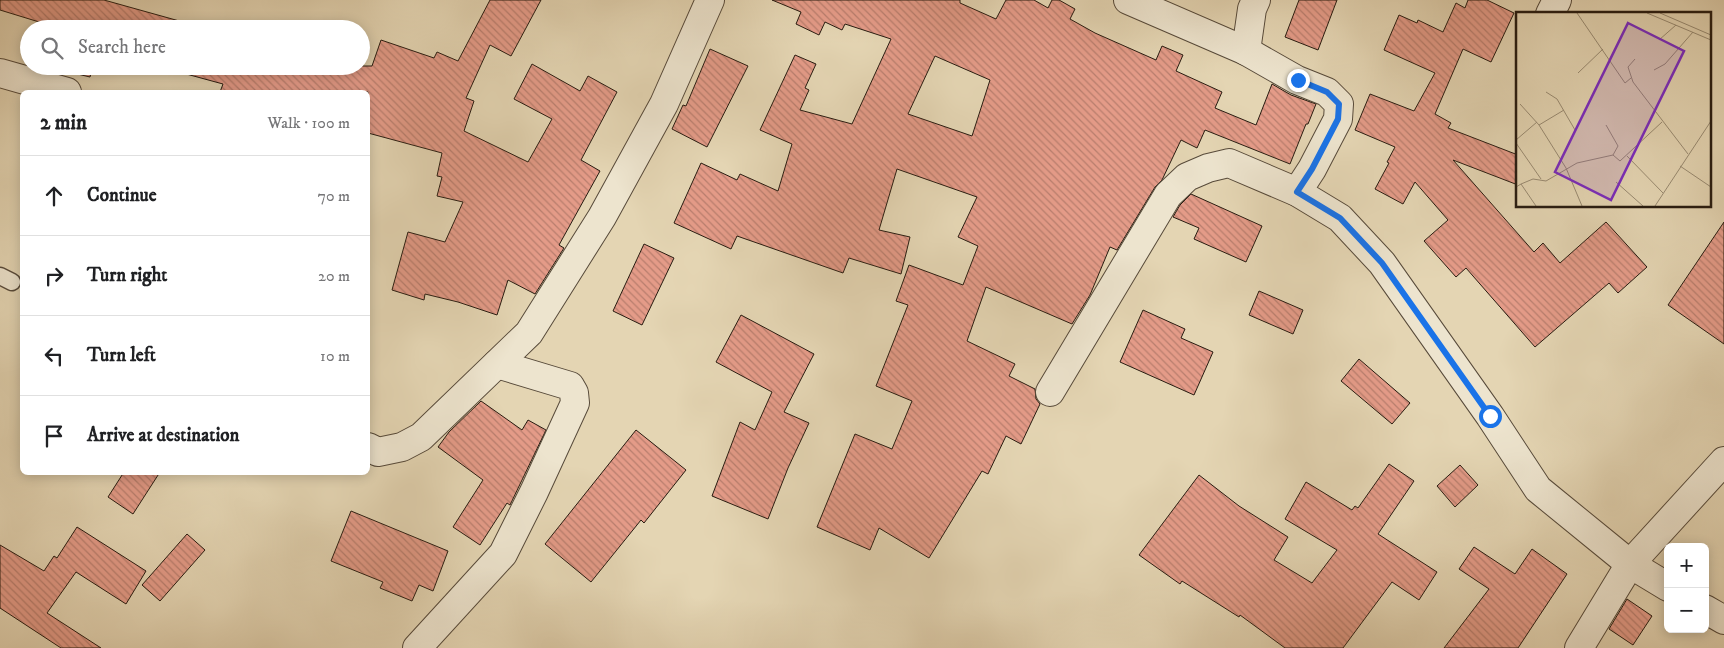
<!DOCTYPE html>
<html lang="en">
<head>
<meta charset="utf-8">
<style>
	body { margin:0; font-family:"IM FELL DW Pica",serif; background:#f6f6f6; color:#202124 }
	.controls { position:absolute; right:15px; bottom:15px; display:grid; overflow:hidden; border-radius:8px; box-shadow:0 2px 12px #0003 }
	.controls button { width:45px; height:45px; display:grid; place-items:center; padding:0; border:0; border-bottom:1px solid #e0e0e0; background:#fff; color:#202124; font:25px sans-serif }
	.stop { position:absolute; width:15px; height:15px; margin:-11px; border:4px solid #1a73e8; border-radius:50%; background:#fff }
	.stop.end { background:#1a73e8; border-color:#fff; box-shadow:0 1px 5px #0008 }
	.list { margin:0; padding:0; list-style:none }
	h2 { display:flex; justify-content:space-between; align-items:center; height:65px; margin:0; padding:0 20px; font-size:21px }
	h2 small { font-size:16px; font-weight:400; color:#757577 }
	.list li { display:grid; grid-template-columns:32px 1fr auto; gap:15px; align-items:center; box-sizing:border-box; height:80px; padding:0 20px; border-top:1px solid #e0e0e0 }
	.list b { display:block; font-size:19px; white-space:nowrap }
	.list em { font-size:16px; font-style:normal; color:#757577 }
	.icon { flex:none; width:28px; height:28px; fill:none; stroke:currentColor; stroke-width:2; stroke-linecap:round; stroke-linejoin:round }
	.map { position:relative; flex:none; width:1724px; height:648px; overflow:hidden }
	.search { position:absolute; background:#fff; box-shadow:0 2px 12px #0003; left:20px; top:20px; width:350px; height:55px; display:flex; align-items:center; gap:12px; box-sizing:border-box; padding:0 18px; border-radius:28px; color:#757577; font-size:19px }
	.panel { position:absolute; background:#fff; box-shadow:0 2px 12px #0003; left:20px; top:90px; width:350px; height:385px; border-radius:8px }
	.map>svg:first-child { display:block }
</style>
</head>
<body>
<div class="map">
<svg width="1724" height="648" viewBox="0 0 1724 648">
	<defs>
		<pattern id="building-back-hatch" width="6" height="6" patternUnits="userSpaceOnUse" patternTransform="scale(1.25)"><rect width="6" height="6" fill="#e49b88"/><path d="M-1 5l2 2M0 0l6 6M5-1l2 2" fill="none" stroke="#b97e6e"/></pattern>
	</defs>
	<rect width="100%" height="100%" fill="#e4d5b3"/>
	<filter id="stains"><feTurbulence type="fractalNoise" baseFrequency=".004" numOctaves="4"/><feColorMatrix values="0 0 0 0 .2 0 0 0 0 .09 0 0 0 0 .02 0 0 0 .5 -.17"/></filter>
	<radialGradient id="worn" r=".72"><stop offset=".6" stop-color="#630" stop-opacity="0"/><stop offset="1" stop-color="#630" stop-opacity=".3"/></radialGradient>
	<g fill="url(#building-back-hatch)" stroke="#281c11" fill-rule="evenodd">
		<polygon points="0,0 104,0 208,29 62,29 0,10"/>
		<polygon points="490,0 541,0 511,56 490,45 466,98 474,101 464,131 528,162 552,119 514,99 532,64 580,91 588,76 617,92 581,160 600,171 559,245 564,248 535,294 508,280 497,315 458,302 425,294 424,300 392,290 408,232 445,242 463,202 437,196 442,177 437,176 442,153 368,133 368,92 220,92 223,84 168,69 167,73 141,66 372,66 381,40 434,58 437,52 458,61"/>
		<path d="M 772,0 L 960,0 L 960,3 L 996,19 L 1006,0 L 1034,0 L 1048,8 L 1052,0 L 1059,0 L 1075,9 L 1070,19 L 1095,33 L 1156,60 L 1162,46 L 1183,55 L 1176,71 L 1222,92 L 1215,108 L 1256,125 L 1272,84 L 1291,95 L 1316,104 L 1308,124 L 1306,124 L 1290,164 L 1205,130 L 1197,148 L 1181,140 L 1162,180 L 1155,187 L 1117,250 L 1110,247 L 1090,295 L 1072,324 L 986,287 L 967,341 L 1015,364 L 1009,376 L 1035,389 L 1036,399 L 1040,404 L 1021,444 L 1006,436 L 988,474 L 982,471 L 929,558 L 879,528 L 870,550 L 817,527 L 855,434 L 892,449 L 912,401 L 876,386 L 908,305 L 896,301 L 909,265 L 963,285 L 978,246 L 958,237 L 977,197 L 897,169 L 879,230 L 910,237 L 901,274 L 849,258 L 843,273 L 737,236 L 731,249 L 674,223 L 701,163 L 737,180 L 740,174 L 778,191 L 792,144 L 760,130 L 795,55 L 816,64 L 805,88 L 809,90 L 800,110 L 852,124 L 891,39 L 845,24 L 842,30 L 825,22 L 819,35 L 796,24 L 801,12 ZM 935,56 L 990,80 L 972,136 L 908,114 Z"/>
		<polygon points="1299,0 1337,0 1318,50 1285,37"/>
		<polygon points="1468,0 1487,0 1514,13 1491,62 1463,49 1435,114 1451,123 1448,128 1518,155 1518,185 1453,160 1534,252 1543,243 1560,263 1606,222 1647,267 1618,293 1609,283 1535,347 1466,268 1456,277 1424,241 1448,220 1415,182 1403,204 1375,189 1389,163 1387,162 1395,147 1355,130 1370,94 1414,111 1435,73 1384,50 1399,15 1417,23 1418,20 1443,32 1456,3 1465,8"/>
		<polygon points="710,49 748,66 707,147 672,129 683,105 686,106"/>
		<polygon points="66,66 93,66 90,77 65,71"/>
		<polygon points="1191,194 1262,226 1246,262 1194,239 1199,228 1173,217 1180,205"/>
		<polygon points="1724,222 1724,344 1668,305"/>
		<polygon points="644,244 674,258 642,325 613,311"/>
		<polygon points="1259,291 1303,310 1293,334 1249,315"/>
		<polygon points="1143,310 1185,329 1181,338 1213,352 1194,395 1120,362"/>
		<polygon points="741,315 814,354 784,412 809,423 788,468 768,519 712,496 740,422 755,430 772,392 716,362"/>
		<polygon points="1359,359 1410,403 1392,424 1341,381"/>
		<polygon points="481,401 522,430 528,420 546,430 510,505 507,503 480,545 453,527 483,480 438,447 449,432"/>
		<polygon points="636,430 686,470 644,523 641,520 591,582 545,544"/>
		<polygon points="1389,464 1414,481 1378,534 1437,572 1419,600 1392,582 1343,648 1285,648 1240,615 1239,617 1182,581 1180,584 1139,555 1199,475 1239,506 1288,537 1274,560 1312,583 1337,550 1285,519 1306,482 1352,510 1355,506 1358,508"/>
		<polygon points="1460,465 1478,485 1455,507 1437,486"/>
		<polygon points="124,472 160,472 133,514 108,497"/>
		<polygon points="351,511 448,551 433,591 419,585 412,601 380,588 383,582 331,561"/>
		<polygon points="77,527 146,571 126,604 76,572 47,613 101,648 61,648 0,608 0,545 44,571 54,556 57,558"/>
		<polygon points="187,534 205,550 160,601 142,585"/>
		<polygon points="1474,547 1515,574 1532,549 1567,574 1518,648 1444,648 1489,589 1459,569"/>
		<polygon points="1627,599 1652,616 1633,645 1609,629"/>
	</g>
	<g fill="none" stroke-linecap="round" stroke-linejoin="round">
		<g stroke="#574a3a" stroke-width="19">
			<polyline id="service" points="0,276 12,282"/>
		</g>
		<g stroke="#574a3a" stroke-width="30">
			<g id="minor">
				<polyline points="1128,0 1246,51 1297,80 1327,92 1339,104 1338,119 1312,169 1297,192"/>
				<polyline points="1550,14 1557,0"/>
				<polyline points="1246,51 1252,9 1256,0"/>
				<polyline points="0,73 67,92"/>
				<polyline points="1050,392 1168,195 1187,177 1208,168 1229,163 1297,192 1340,218 1382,263 1490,416 1538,489 1630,564 1668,587"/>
				<polyline points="368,447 378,452 402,447 421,437 529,333 602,217 664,104 710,0"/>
				<polyline points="1705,609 1724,620"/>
				<polyline points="417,648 503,554 534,492 575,403 574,393 570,386 497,364"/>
				<polyline points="1579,648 1630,564 1724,461"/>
			</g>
		</g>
		<use href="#service" stroke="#ede4ce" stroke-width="16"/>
		<use href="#minor" stroke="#ede4ce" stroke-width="28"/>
	</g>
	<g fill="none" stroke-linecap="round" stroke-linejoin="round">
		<polyline stroke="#1a73e8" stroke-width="6" points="1298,80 1327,92 1339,104 1338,119 1312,169 1297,192 1340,218 1382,263 1490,416"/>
	</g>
	<g transform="translate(1516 12)">
		<rect width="195" height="195" fill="#e4d5b3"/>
		<path fill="none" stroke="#998b72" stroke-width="1" d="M 61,1 L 109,71 L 115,66M 131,1 L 195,28M 144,1 L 195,23M 143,28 L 160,13M 119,47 L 112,55 L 117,70 L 172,142M 138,58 L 149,52 L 177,20M 62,61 L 87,37M 30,80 L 41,87 L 59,118M 4,92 L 23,113 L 50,156 L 66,194M 23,113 L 48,98M 0,128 L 21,110M 0,131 L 25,167M 97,143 L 104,149 L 146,110M 111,144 L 147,181M 164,154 L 195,175M 100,170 L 127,194M 5,172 L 17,167 L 30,169 L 61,151 L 97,143 L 102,134 L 90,113M 0,175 L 5,172 L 20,194M 139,194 L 195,109"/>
		<path fill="#7b2cbf" fill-opacity="0.15" stroke="#7b2cbf" stroke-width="2.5" d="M 112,11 L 168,39 L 95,188 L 39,160 Z"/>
		<rect width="195" height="195" fill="none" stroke="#281c11" stroke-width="2.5"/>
	</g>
	<rect width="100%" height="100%" filter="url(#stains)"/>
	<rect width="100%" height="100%" fill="url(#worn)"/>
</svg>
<div class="controls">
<button>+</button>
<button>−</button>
</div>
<div class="stop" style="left:1490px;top:416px"></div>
<div class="stop end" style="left:1298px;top:80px"></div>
<div class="search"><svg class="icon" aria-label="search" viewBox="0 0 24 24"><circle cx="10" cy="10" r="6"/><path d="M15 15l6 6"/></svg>Search here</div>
<section class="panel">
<h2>2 min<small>Walk · 100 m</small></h2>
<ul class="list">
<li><svg class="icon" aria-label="ahead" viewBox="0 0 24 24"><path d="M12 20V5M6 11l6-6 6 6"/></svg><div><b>Continue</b></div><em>70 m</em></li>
<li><svg class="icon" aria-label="right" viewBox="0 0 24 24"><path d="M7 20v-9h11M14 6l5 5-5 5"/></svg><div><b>Turn right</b></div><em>20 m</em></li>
<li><svg class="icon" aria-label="left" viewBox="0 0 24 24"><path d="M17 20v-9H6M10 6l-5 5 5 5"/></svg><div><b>Turn left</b></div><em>10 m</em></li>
<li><svg class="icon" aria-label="arrive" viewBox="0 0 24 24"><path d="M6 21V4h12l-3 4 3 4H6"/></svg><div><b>Arrive at destination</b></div></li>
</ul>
</section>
</div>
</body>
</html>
